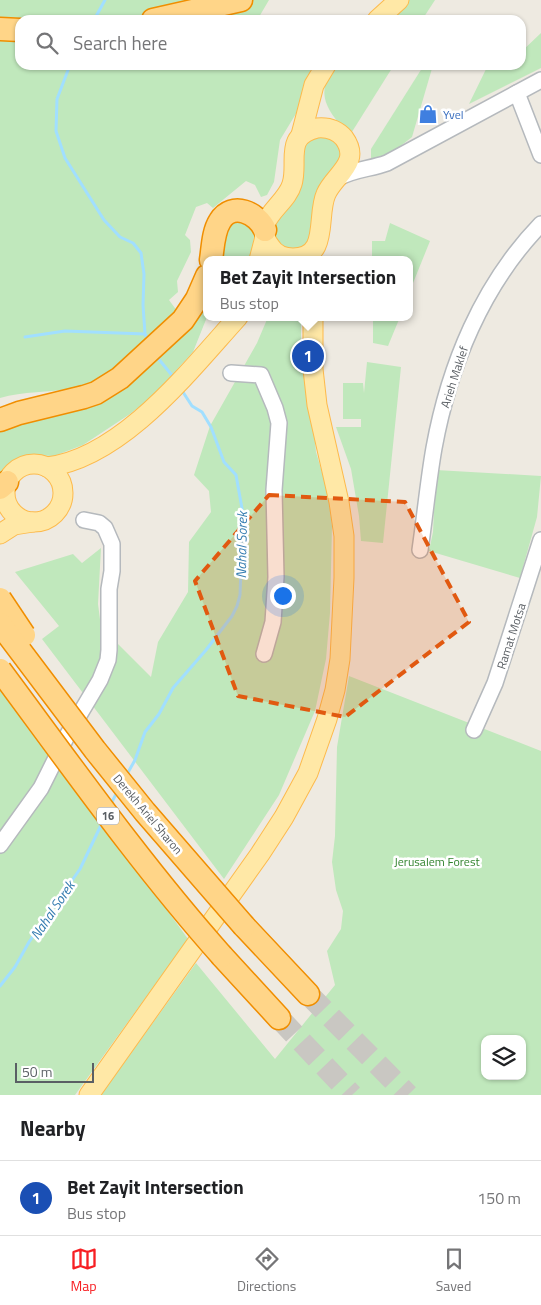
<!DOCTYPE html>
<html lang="en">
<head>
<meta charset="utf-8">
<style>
	body { margin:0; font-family:"Titillium Web",sans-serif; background:#f2f2f2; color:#202124 }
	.controls { position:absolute; right:15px; bottom:15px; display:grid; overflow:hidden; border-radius:10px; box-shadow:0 1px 4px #0004 }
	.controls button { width:45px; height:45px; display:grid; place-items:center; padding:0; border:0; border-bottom:1px solid #e0e0e0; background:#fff; color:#202124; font:25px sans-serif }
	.scale { position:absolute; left:15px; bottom:12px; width:79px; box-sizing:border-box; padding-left:5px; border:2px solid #5a5f64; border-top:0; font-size:14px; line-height:18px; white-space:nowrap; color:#5a5f64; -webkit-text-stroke:4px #fff; paint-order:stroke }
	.you { position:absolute; left:282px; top:595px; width:18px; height:18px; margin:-12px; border:4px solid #fff; border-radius:50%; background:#1a73e8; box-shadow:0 0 0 8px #1a73e833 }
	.badge { display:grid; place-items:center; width:32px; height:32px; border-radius:50%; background:#f71f23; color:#fff; font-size:16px; font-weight:700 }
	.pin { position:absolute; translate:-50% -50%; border:2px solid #fff; box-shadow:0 1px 5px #0006 }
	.popup { position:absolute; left:203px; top:256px; width:210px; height:65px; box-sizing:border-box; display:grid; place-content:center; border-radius:10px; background:#fff; filter:drop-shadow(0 1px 4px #0005); font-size:16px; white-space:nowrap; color:#757577 }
	.popup b { font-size:19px; color:#202124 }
	.popup::after { content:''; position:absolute; left:50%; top:100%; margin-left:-10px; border:10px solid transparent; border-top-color:#fff }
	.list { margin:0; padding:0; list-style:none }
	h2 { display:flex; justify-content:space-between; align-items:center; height:65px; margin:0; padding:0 20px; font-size:21px }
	h2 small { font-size:16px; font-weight:400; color:#757577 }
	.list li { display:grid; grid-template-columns:32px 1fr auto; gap:15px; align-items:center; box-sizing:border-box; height:75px; padding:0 20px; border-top:1px solid #e0e0e0 }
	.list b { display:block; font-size:19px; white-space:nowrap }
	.list p { margin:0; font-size:16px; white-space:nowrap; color:#757577 }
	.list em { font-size:16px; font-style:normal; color:#757577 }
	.icon { flex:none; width:28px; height:28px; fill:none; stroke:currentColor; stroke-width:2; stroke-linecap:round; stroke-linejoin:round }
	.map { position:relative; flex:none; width:541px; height:1095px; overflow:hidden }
	.search { position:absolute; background:#fff; box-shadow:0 1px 4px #0004; left:15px; right:15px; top:15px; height:55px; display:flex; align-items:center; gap:12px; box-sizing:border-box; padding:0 18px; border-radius:15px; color:#757577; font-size:19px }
	.sheet { height:140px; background:#fff }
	nav { display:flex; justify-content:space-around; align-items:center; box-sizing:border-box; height:70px; border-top:1px solid #e0e0e0; background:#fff; font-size:14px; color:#757577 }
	nav a { display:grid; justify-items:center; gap:2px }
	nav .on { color:#f71f23 }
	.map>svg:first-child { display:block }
</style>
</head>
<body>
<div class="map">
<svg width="541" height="1095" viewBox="0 0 541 1095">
	<rect width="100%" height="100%" fill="#eeeae1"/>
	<g fill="#c0e8bc" fill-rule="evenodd">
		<path d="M 0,0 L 269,0 L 259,17 L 263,20 L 20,20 L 20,65 L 312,65 L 300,107 L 280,140 L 274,182 L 267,195 L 261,197 L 255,185 L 246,181 L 213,208 L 207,203 L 196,207 L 185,235 L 190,240 L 191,252 L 177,281 L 178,292 L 169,300 L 180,315 C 151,344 115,381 73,388 C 49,393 23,391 0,398 Z"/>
		<polygon points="409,0 435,0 422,20 389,20"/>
		<polygon points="541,33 541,68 469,104 488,65 521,65 521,52"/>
		<path d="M 337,65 L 394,65 L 350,135 C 328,113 312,92 337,65 Z"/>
		<polygon points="424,65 433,65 412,137 398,148 380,159 371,159 371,149"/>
		<polygon points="333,135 343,155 306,249 288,252 276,243 273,227 300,154 310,136"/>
		<path d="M 240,220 L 254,230 C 254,240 254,251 247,260 L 218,260 L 228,224 Z"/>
		<polygon points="390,223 430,241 409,293 409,260 372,260 372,241 385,241"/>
		<polygon points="207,300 207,317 193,352 152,397 130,414 83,445 54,456 25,455 8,465 0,476 0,430 49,417"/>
		<polygon points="268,317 301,317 301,349 309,380 316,452 328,493 332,526 330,613 326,659 315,711 279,795 224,879 42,639 59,626 15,572 73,554 82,563 101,548 98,604 101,627 151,677 158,642 188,592 189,542 211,512 209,491 194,475 210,426 257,343"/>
		<polygon points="373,317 400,317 388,346 373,343"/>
		<polygon points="367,362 401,367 383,543 361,541 359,516 351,469 336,427 361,427 361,419 343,419 343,383 363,383 364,393"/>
		<polygon points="436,470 541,476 537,517 520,578 429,551 433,532"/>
		<path d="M 349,676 L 541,751 L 541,1095 L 101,1095 L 196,963 L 275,1059 L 335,985 L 327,951 L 341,929 L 343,911 L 336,890 L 332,862 L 335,836 L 337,747 ZM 485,1039 L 522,1039 L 522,1076 L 485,1076 Z"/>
		<polygon points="0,679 188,939 75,1095 0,1095"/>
	</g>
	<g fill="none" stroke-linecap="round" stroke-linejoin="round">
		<g stroke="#a1dfff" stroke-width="3">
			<polyline points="94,20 105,0"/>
			<polyline points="70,65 57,99 56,131 65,158 104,220 120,237 133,243 141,253 144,274 143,305 145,334 148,340"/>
			<polyline points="25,337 65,331 145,334"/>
			<polyline points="157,357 175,379"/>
			<polyline points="126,776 135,760 145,732 159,714 173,688 206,650 232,616 237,606 240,595 243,514 236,475 224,462 211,427 202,412 192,406 181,389"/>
			<polyline points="111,804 117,792"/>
			<polyline points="0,986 15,967 29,942 80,869 103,821"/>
		</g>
		<g stroke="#c9c7c2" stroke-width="22" stroke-dasharray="22 11" stroke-linecap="butt">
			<polyline points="308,994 408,1095"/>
			<polyline points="279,1018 352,1095"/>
		</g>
		<g stroke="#b5b9bd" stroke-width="18">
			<g id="minor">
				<polyline points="517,93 541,155"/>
				<path d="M 338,178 C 354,169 371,169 387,163 L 541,80"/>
				<polyline points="231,373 261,375 275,408 279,423 274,490 276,577 273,622 264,654"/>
				<path d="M 420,550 C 425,516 428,482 434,448 C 449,366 482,285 541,224"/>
				<polyline points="474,730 495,683 541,540"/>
				<polyline points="0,845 41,788 68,734 100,680 108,660 109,650 109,589 112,571 112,544 105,528 99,523 84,520"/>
			</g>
		</g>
		<g stroke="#fdba4c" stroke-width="21">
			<g id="major">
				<polyline points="377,20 399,0"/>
				<path d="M 317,128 C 327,127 337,130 344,138 C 362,163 334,175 326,194 C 316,216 330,258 293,258 C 284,258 275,254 270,246 C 250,220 286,206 292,184 C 299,162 283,136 317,128 Z"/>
				<polyline points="301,135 314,85 326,65"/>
				<polyline points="259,260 265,237"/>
				<circle cx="34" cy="493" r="29"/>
				<path d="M 47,467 C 122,458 190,370 238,317"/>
				<polyline points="0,534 14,525 33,522"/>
				<polyline points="89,1095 260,854 284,817 308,773 327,719 335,690 340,659 344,578 344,536 339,502 317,405 313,369 313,317"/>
			</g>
		</g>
		<g stroke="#f08e00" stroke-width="25">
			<g id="highway">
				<polyline points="153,20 241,0"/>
				<polyline points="0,29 20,30"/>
				<path d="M 211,260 C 213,247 213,232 220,221 C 232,201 258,213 265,230"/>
				<polyline points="0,420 19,413 84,397 96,393 120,378 183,320 197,299 207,276"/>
				<polyline points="0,488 7,482"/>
				<polyline points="244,926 308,994"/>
				<polyline points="222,956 279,1018"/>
			</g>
		</g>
		<use href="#minor" stroke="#fff" stroke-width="15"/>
		<use href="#major" stroke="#ffe8a6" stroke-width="19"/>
		<use href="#highway" stroke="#ffd588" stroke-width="22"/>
		<g stroke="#f08e00" stroke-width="25" stroke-linecap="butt">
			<g id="highway-bridge">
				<polyline points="0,599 24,635"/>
				<polyline points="0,624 95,750 145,812 244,926"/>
				<path d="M 0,670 C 72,767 142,866 222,956"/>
			</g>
		</g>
		<use href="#highway-bridge" stroke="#ffd588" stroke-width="22"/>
	</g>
	<path fill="#e15910" fill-opacity="0.2" stroke="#e15910" stroke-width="4" stroke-dasharray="10 6" stroke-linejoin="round" d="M 269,495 L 405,502 L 469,622 L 345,717 L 238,696 L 195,581 Z"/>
	<defs>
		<g id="shop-bare" transform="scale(1.5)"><path d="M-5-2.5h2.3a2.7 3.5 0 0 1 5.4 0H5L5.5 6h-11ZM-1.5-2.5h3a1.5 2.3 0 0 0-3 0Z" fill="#3f7fe0" stroke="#fff" stroke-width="2.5" paint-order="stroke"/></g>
	</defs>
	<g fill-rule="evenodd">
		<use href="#shop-bare" x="428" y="114"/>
	</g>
	<g text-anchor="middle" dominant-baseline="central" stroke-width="5" stroke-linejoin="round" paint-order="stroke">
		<rect fill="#fff" stroke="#8c8f92" stroke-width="1" x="97" y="807.5" width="22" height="17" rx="4"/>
		<g font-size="11" font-weight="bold" fill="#5a5f64">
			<text x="108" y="816">16</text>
		</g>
		<g font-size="12" fill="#366cbe" stroke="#fff" text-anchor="start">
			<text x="443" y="114">Yvel</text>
		</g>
		<g font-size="12" fill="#5a5f64" stroke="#fff">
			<text transform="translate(454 377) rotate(-72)">Arieh Maklef</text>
			<text transform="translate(511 636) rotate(-72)">Ramat Motsa</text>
			<text transform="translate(148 814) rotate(50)">Derekh Ariel Sharon</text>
		</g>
		<g font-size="12" fill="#30822c" stroke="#fff">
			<text x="437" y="861">Jerusalem Forest</text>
		</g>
		<g font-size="14" font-style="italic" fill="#347cb0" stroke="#fff">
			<text transform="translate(241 545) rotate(-89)">Nahal Sorek</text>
			<text transform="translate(52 910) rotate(-56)">Nahal Sorek</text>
		</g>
	</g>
</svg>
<div class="controls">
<button><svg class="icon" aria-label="layers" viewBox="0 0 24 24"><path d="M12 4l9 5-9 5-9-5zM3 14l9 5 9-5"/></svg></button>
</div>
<div class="scale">50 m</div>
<div class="you"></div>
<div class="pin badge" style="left:308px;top:356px;background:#1a4fb4">1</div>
<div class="popup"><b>Bet Zayit Intersection</b>Bus stop</div>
<div class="search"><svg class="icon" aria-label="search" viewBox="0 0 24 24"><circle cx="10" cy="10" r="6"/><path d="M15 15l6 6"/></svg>Search here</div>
</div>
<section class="sheet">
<h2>Nearby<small></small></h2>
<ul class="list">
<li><span class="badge" style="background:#1a4fb4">1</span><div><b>Bet Zayit Intersection</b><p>Bus stop</p></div><em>150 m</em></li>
</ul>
</section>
<nav>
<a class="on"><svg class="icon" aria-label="map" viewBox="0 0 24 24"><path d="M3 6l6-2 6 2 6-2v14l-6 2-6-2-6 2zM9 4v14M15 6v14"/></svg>Map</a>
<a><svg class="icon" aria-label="directions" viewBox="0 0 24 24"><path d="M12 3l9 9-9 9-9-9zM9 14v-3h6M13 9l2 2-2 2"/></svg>Directions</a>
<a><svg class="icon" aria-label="saved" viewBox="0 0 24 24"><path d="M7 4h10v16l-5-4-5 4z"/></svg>Saved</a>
</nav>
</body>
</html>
